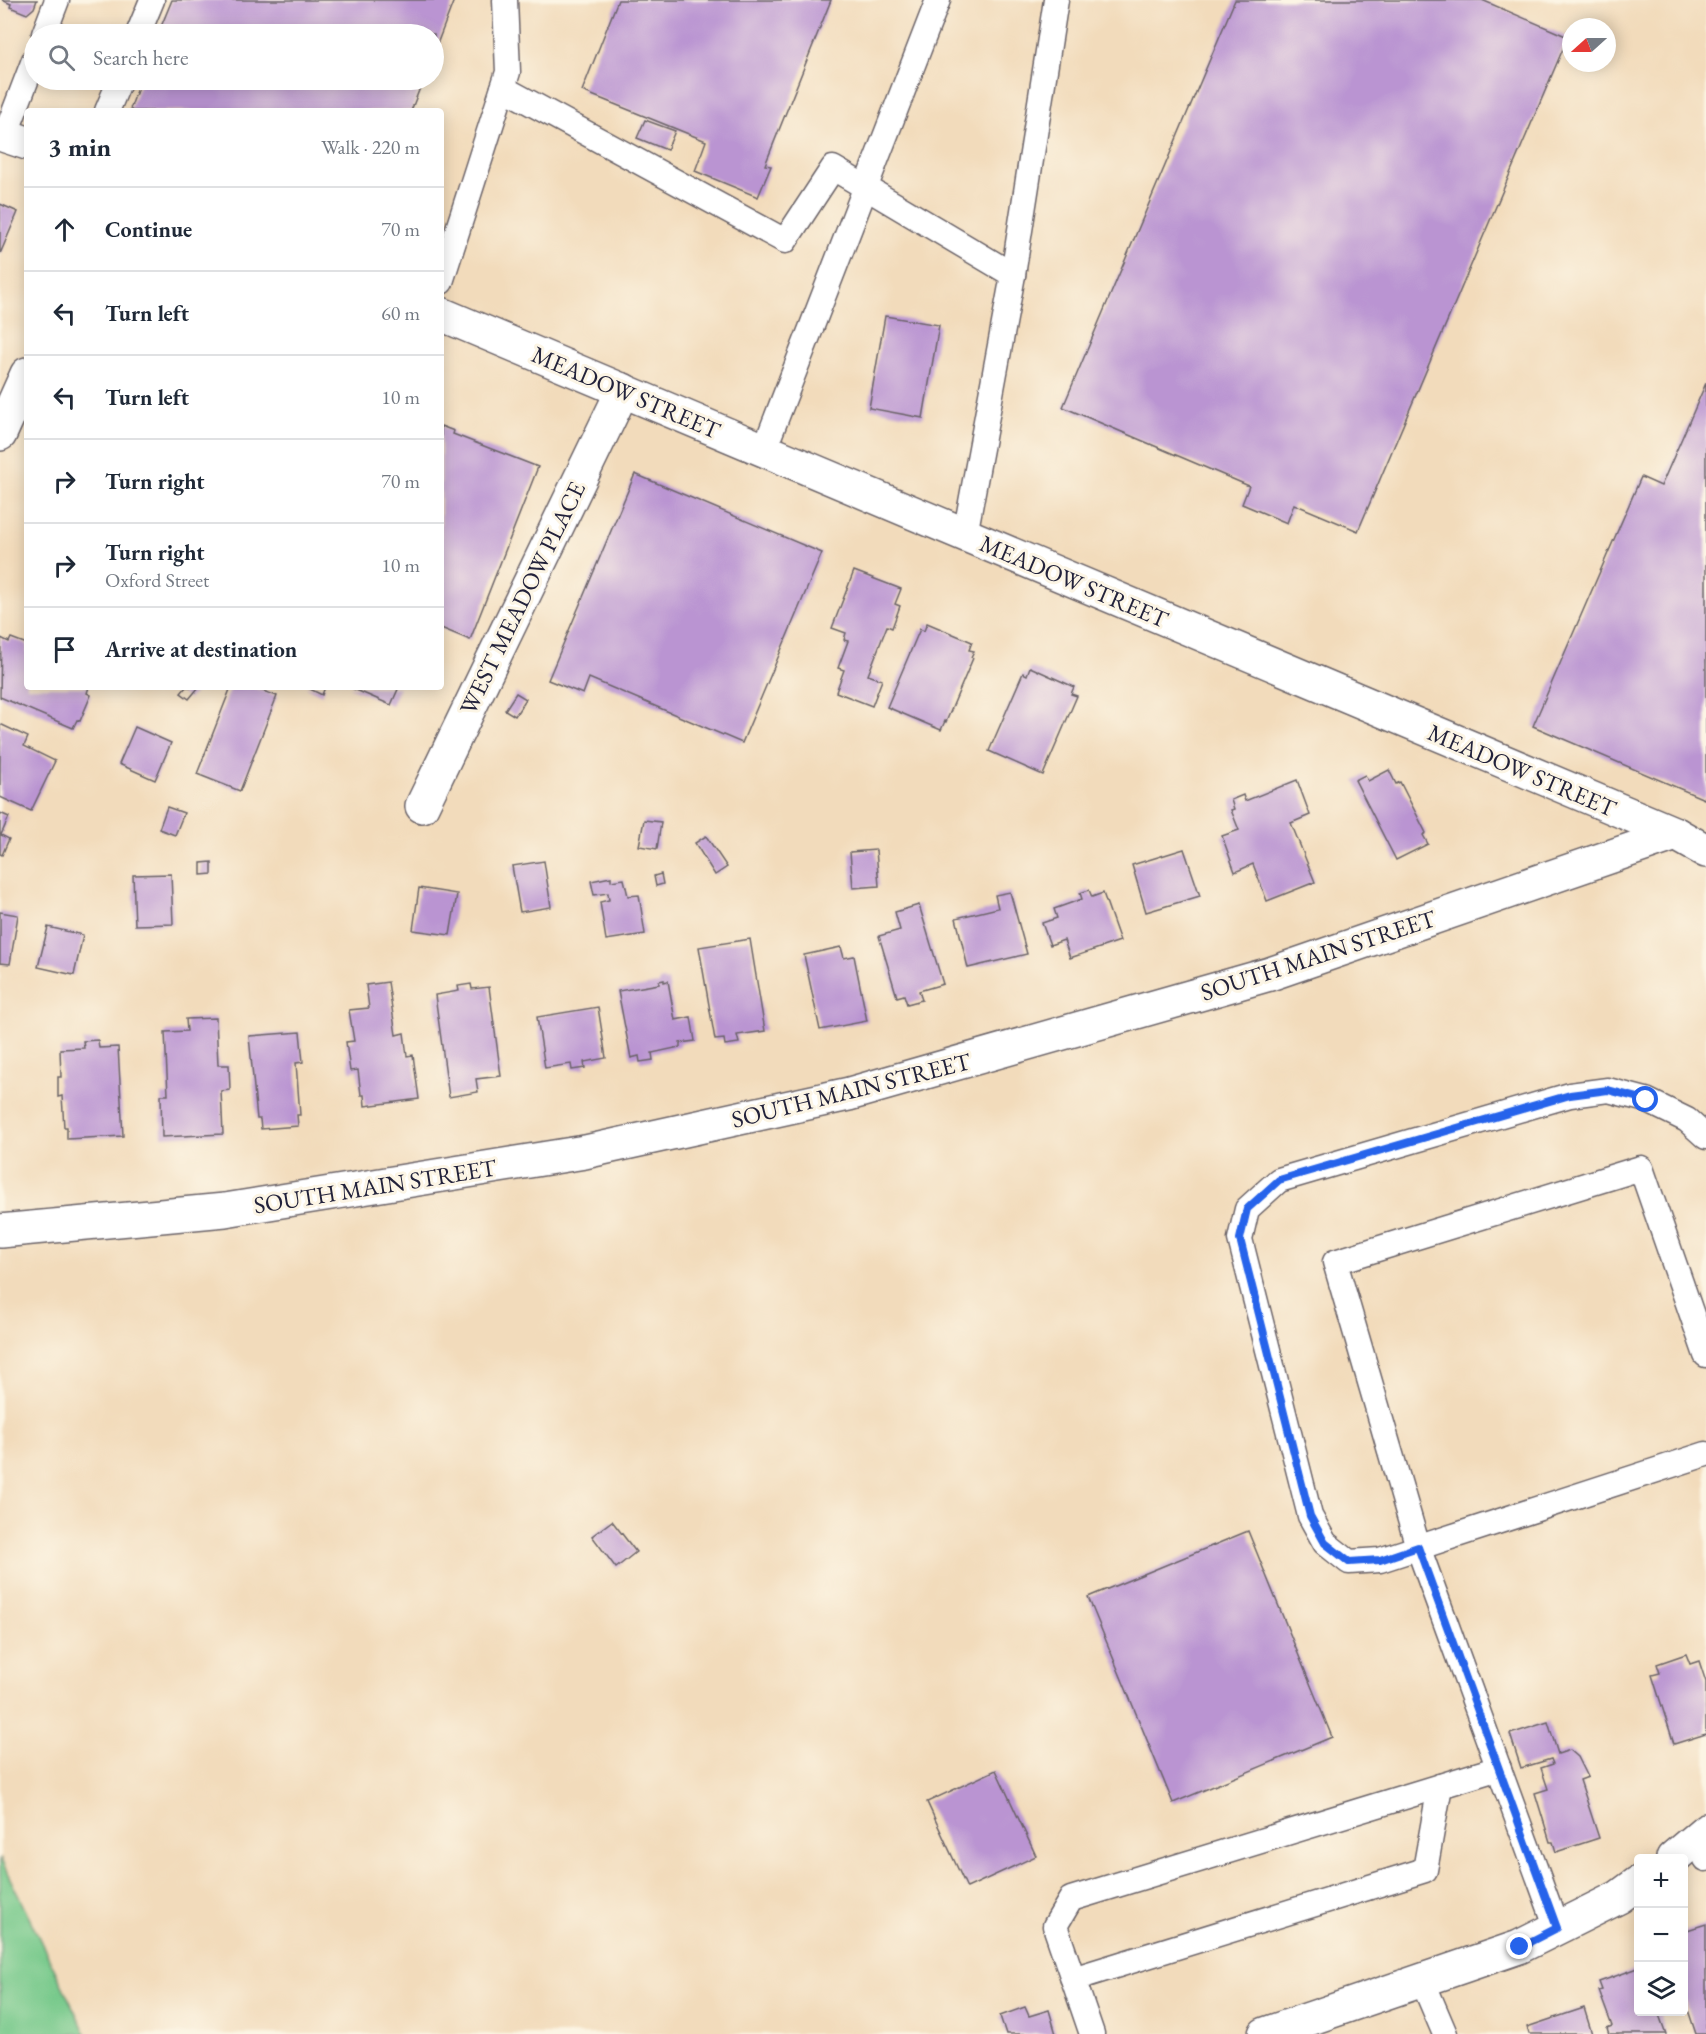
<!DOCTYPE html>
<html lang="en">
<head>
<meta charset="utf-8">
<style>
	body { margin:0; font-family:"EB Garamond",serif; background:#f6f6f7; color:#1f2937 }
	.controls { position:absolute; right:18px; bottom:18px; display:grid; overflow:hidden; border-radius:6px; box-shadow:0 3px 15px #0003 }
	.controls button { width:54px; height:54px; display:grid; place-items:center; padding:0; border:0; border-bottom:2px solid #e0e1e3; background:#fff; color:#1f2937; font:30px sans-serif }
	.compass { position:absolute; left:1562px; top:18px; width:54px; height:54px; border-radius:50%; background:#fff; box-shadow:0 3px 15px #0003; rotate:249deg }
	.stop { position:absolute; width:18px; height:18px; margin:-14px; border:4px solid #2563eb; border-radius:50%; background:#fff }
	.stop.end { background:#2563eb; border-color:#fff; box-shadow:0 2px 6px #0008 }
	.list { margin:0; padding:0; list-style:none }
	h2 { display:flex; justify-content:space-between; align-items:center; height:78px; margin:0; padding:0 24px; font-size:26px }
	h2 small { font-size:20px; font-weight:400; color:#747a83 }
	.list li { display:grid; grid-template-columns:39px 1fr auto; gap:18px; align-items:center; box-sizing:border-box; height:84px; padding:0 24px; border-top:2px solid #e0e1e3 }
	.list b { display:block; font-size:22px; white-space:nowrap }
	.list p { margin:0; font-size:20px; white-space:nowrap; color:#747a83 }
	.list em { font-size:20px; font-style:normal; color:#747a83 }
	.icon { flex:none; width:33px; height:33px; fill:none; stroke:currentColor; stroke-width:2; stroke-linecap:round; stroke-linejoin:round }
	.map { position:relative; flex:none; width:1706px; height:2034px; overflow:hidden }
	.search { position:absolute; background:#fff; box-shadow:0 3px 15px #0003; left:24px; top:24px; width:420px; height:66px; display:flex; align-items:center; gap:15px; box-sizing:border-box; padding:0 21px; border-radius:33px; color:#747a83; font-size:22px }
	.panel { position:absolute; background:#fff; box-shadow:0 3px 15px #0003; left:24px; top:108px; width:420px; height:582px; border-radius:6px }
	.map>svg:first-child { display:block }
</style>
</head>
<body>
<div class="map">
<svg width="1706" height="2034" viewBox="0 0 1706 2034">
	<rect width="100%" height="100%" fill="#fcf5e5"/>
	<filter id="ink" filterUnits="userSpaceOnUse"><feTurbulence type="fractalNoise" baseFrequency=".0167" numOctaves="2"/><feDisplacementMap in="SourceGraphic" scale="12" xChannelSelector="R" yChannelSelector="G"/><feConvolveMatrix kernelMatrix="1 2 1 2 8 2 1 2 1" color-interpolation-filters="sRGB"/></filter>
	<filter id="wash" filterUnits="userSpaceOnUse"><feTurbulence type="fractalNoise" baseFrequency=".008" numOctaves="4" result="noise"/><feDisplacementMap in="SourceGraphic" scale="24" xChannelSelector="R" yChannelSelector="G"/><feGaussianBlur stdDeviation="1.35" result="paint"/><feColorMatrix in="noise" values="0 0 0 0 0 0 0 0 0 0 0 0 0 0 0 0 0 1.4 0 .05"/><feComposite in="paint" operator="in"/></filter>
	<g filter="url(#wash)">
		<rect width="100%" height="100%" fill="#f2dbbb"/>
		<polygon fill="#77c98b" stroke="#4c7663" stroke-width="1.5" points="0,1858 86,2034 0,2034"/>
		<g id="blocks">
			<g fill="#ba94d2">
				<polygon points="2,0 37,0 34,8 27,14 10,7 11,4"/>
				<polygon points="172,0 454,0 434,52 434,34 158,34"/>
				<polygon points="618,0 831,0 765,165 771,166 758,197 695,171 706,141 582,91"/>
				<polygon points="1235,0 1482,0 1568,37 1358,531 1294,504 1287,523 1242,504 1249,486 1063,407"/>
				<polygon points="141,80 423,80 411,111 133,111 130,109"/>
				<polygon points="645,120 675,131 667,150 637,138"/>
				<polygon points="0,204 18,212 0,254"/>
				<polygon points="885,316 939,325 923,418 869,408"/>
				<polygon points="1706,383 1706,795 1704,799 1533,726 1641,477 1661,486"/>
				<polygon points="441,426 454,431 453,434 538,467 470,640 441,628"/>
				<polygon points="635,474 822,553 742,743 589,678 583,694 548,680"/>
				<polygon points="854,571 901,589 895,604 900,606 892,628 887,626 868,675 882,680 872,706 836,692 844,670 838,668 848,641 844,640 846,633 832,628"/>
				<polygon points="927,623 972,642 969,650 974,651 971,657 973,658 946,722 945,721 941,730 887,707 920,629 924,631"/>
				<polygon points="1,638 9,642 11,638 27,644 27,687 89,687 87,693 91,695 80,721 77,720 73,728 0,697"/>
				<polygon points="1030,667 1074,687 1071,694 1077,696 1043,775 989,751 1023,673 1027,675"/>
				<polygon points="186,687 199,687 189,699 181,693"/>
				<polygon points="231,687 252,687 277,696 240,791 197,774"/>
				<polygon points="306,687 325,687 322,695"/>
				<polygon points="349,687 399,687 391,705"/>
				<polygon points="516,693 526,699 515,716 505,710"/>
				<polygon points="0,724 28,737 24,746 55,761 31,811 0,797"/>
				<polygon points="135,727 171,743 155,780 119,764"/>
				<polygon points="1389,770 1396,784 1400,782 1426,833 1423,835 1428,844 1396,860 1355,780 1365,775 1368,781"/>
				<polygon points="1297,780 1310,815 1291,823 1315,882 1267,901 1253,864 1235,872 1222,836 1239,830 1231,810 1234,809 1231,800 1243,795 1245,801"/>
				<polygon points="167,807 184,813 175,835 159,829"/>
				<polygon points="0,813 9,817 1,835 9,839 2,855 0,854"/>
				<polygon points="644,820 661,822 657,849 639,846"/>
				<polygon points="706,836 727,867 715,875 695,843"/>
				<polygon points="1184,849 1200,896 1146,912 1132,865"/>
				<polygon points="876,850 879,886 853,888 850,852"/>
				<polygon points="544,861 551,907 520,912 512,866"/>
				<polygon points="212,862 212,874 201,875 201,863"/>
				<polygon points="171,874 173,924 135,925 133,875"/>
				<polygon points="661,874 663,884 656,886 654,876"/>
				<polygon points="611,877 611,881 624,879 628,896 639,895 645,934 606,940 600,902 609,900 608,893 594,895 591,881"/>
				<polygon points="419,888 457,894 450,935 413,930"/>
				<polygon points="1089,890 1092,897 1103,893 1120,941 1070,958 1064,940 1050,945 1042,923 1057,918 1054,909 1082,899 1080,893"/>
				<polygon points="1010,892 1027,954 968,968 956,918 998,908 995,895"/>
				<polygon points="919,905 943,984 919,991 922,1000 907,1004 904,995 897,997 879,936 900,930 895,912"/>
				<polygon points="0,912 18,915 10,964 0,963"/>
				<polygon points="48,927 83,935 74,975 38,967"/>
				<polygon points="750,939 765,1031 737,1035 739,1043 725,1045 724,1039 715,1040 699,947"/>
				<polygon points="841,947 844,958 854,956 867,1021 820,1030 804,955"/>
				<polygon points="664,980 664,982 668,981 675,1020 691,1017 695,1041 680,1043 680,1047 652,1053 653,1060 640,1062 639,1056 631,1058 618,991 659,984 659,981"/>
				<polygon points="388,982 396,1035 404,1033 407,1056 413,1055 419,1099 365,1106 364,1095 361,1095 358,1070 350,1071 346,1042 354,1041 349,1010 369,1008 366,985"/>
				<polygon points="471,984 472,989 489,987 501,1076 476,1079 478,1092 449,1097 435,995 459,991 458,986"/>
				<polygon points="598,1007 606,1058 584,1062 585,1068 572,1070 571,1064 545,1068 537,1017"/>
				<polygon points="216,1018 218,1065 229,1065 230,1090 221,1091 223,1134 162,1137 161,1095 168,1095 165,1032 187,1031 186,1019"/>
				<polygon points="300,1032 303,1062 296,1063 300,1115 297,1115 298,1126 261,1129 260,1119 257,1119 249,1036"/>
				<polygon points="98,1040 99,1048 118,1047 123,1136 67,1139 67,1127 64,1127 62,1096 58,1097 58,1077 61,1077 60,1049 84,1048 83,1041"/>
				<polygon points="612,1521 636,1552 616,1568 592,1536"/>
				<polygon points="1248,1531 1332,1737 1173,1803 1088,1597"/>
				<polygon points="1686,1654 1690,1664 1699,1661 1706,1682 1706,1734 1674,1744 1652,1675 1660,1673 1657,1664"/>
				<polygon points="1548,1722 1558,1754 1570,1750 1578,1757 1588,1777 1580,1780 1599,1838 1556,1852 1553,1842 1550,1842 1535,1793 1548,1789 1541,1768 1553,1764 1551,1759 1521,1768 1510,1734"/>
				<polygon points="996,1770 1036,1856 967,1888 927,1802"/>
				<polygon points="1706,1924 1706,2034 1696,2034 1684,1998 1684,1931"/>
				<polygon points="1638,1968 1638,2012 1658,2012 1666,2034 1609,2034 1607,2028 1612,2026 1599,1991 1602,1990 1599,1982"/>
				<polygon points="1025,2007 1029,2016 1049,2010 1056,2034 1006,2034 1000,2016"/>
				<polygon points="1584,2008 1592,2034 1529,2034 1527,2027"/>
			</g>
		</g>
	</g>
	<g filter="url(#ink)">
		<use href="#blocks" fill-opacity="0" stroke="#6b6368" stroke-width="1.5"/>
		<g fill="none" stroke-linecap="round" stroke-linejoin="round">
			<g stroke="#6b6368" stroke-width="27">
				<g id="service">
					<polyline points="44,34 57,0"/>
					<polyline points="138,34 152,0"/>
					<polyline points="503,88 785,241 833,168 1013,275 965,535"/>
					<polyline points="107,111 120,80"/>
					<polyline points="5,136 34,60"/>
					<polyline points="1013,275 1056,0"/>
					<polyline points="441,282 508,72 505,0"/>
					<polyline points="764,450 938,0"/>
					<polyline points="1706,1137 1687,1120 1646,1100 1608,1090 1570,1095 1279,1180 1247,1209 1240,1239 1310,1516 1325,1543 1349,1562 1380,1560 1706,1454"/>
					<polyline points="1696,1839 1706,1859"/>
					<polyline points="1557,1928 1418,1547 1335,1262 1641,1168 1706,1355"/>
					<polyline points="1073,1979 1425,1870 1440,1786"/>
					<polyline points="1422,1980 1445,2034"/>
					<polyline points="1092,2034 1055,1926 1071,1899 1499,1768"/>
				</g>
			</g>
			<g stroke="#6b6368" stroke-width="36">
				<g id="minor">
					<polyline points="0,434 27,374"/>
					<polyline points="422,806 623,390"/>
					<polyline points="1673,1858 1706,1830"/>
					<polyline points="1265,2034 1519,1947 1619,1897 1638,1883"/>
				</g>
			</g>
			<g stroke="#6b6368" stroke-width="36">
				<g id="secondary">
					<polyline points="0,134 27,143"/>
					<polyline points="441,314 1676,834 1706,851"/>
					<polyline points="0,1231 225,1210 585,1152 849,1094 1270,974 1676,834"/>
				</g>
			</g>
			<use href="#service" stroke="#fff" stroke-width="24"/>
			<use href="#minor" stroke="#fff" stroke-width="33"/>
			<use href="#secondary" stroke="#fff" stroke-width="33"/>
		</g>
	</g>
	<g fill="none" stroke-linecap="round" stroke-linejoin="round" filter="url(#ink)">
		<polyline stroke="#2563eb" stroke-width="8" points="1520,1947 1557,1928 1418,1547 1380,1560 1349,1562 1325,1543 1310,1516 1240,1239 1247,1209 1279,1180 1570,1095 1608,1090 1646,1100"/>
	</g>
	<g text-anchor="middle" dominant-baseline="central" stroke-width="6" stroke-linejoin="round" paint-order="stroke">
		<g font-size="24" fill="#22223b" stroke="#fcf5e5">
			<text transform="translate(626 392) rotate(23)">MEADOW STREET</text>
			<text transform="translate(1074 581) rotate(23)">MEADOW STREET</text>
			<text transform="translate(522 598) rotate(-64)">WEST MEADOW PLACE</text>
			<text transform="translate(1522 770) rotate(23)">MEADOW STREET</text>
			<text transform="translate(1318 955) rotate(-18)">SOUTH MAIN STREET</text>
			<text transform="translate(851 1090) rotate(-14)">SOUTH MAIN STREET</text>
			<text transform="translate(375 1186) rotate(-9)">SOUTH MAIN STREET</text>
		</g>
	</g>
</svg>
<div class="controls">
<button>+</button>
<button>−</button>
<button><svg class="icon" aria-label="layers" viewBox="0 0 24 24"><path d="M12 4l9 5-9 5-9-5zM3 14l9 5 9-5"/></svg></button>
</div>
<svg class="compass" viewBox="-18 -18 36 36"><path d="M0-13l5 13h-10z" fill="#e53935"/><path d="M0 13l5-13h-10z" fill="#747a83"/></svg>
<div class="stop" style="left:1646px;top:1100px"></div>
<div class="stop end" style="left:1520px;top:1947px"></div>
<div class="search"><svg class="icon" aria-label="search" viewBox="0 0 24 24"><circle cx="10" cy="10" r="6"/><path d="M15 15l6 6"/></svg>Search here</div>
<section class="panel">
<h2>3 min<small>Walk · 220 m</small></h2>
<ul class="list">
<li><svg class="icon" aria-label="ahead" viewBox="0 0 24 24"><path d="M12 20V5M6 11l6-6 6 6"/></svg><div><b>Continue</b></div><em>70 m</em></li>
<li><svg class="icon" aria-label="left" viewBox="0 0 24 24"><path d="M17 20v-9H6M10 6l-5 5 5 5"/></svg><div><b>Turn left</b></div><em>60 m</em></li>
<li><svg class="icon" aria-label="left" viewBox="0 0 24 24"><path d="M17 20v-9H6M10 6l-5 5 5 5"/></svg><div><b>Turn left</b></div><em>10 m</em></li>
<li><svg class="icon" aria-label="right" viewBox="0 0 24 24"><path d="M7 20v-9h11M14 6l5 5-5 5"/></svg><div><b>Turn right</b></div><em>70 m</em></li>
<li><svg class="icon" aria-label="right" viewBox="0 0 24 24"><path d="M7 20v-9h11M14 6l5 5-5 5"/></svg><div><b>Turn right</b><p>Oxford Street</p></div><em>10 m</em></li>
<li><svg class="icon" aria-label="arrive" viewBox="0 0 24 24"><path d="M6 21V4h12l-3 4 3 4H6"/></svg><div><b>Arrive at destination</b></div></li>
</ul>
</section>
</div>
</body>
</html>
